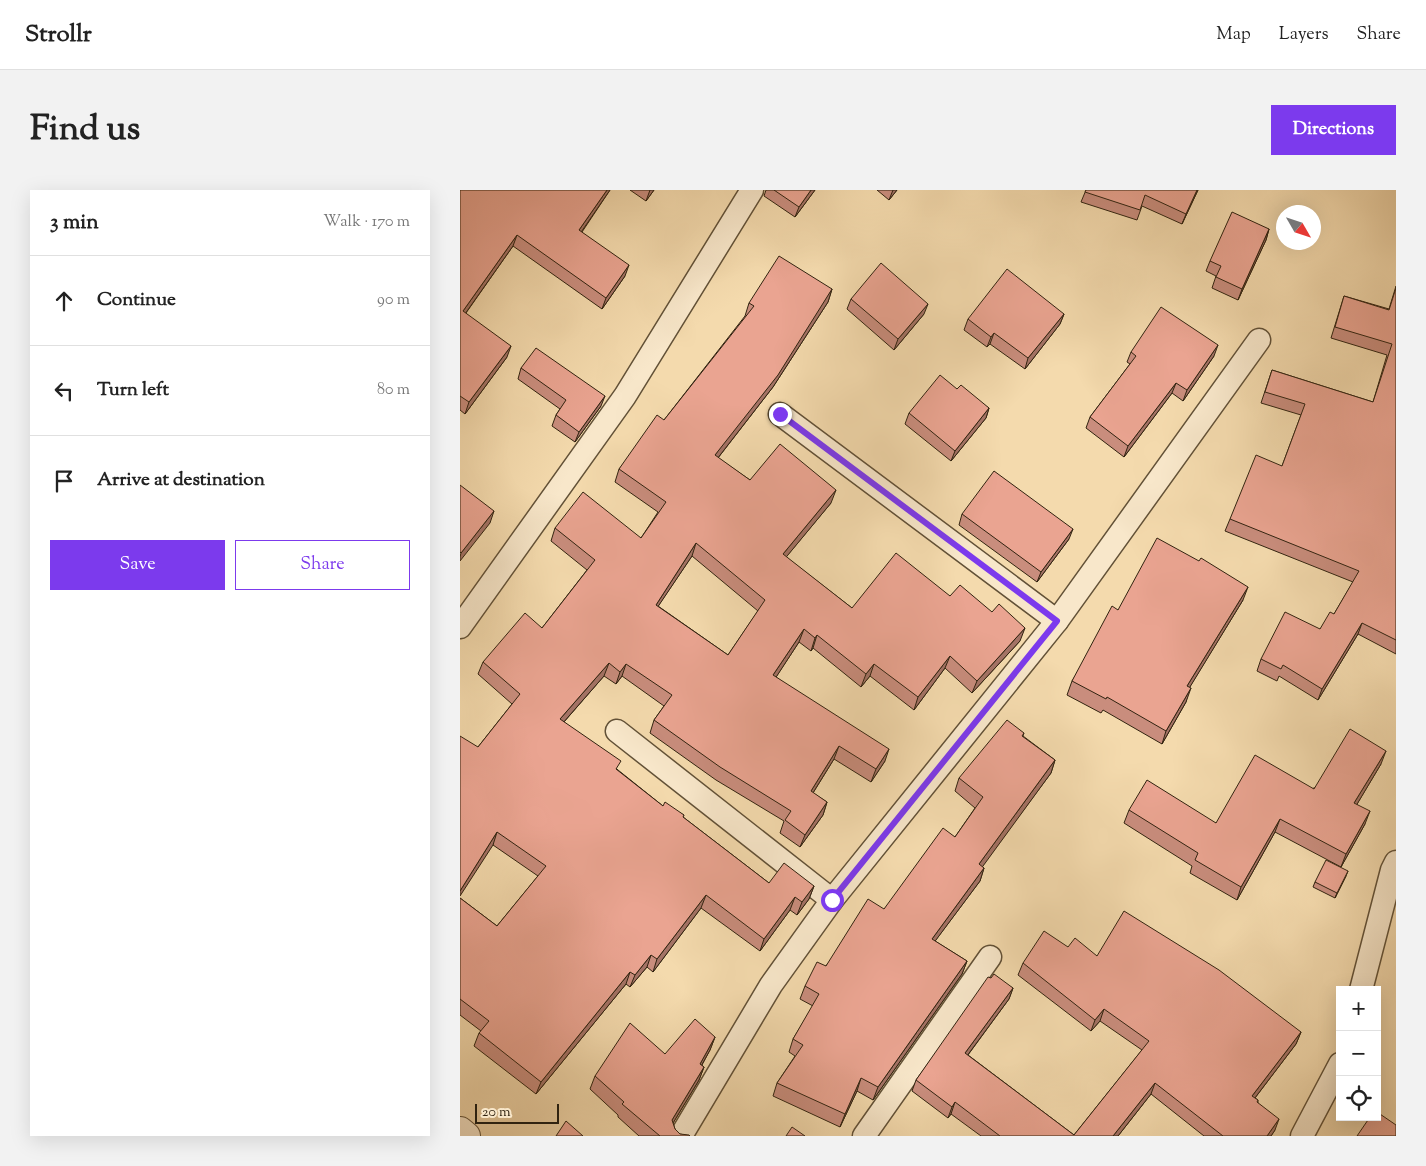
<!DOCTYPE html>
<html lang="en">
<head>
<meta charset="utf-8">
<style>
	body { margin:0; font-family:"Sorts Mill Goudy",serif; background:#f2f2f2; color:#222 }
	.controls { position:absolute; right:15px; bottom:15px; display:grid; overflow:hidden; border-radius:0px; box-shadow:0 5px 20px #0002 }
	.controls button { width:45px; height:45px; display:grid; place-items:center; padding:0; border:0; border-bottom:1px solid #e0e0e0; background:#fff; color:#222; font:25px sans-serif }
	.compass { position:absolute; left:816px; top:15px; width:45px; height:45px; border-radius:50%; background:#fff; box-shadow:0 5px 20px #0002; rotate:129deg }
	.scale { position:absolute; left:15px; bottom:12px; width:84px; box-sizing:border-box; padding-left:5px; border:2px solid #312310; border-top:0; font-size:14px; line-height:18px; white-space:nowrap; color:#312310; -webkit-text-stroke:4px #f8e7ca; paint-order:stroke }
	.stop { position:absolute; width:15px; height:15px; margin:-11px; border:4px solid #7c3aed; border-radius:50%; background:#fff }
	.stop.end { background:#7c3aed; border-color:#fff; box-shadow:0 1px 5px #0008 }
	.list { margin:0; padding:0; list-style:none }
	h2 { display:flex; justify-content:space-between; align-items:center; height:65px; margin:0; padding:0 20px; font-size:21px }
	h2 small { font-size:16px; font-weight:400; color:#767676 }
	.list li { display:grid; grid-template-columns:32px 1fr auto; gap:15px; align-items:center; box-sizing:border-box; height:90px; padding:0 20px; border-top:1px solid #e0e0e0 }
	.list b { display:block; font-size:19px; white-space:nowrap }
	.list em { font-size:16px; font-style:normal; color:#767676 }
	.actions { display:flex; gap:10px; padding:15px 20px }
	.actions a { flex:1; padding:11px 0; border:1px solid #7c3aed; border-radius:0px; text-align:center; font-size:18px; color:#7c3aed }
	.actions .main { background:#7c3aed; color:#fff }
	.icon { flex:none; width:28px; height:28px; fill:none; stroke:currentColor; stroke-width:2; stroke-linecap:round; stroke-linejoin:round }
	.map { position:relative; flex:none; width:936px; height:946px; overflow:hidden; border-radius:0px }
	header { display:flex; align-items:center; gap:30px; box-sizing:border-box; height:70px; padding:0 25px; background:#fff; border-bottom:1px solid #e0e0e0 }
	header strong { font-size:24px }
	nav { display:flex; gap:28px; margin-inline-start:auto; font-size:18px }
	.intro { display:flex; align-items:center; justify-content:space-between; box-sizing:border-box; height:120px; padding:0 30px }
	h1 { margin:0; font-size:35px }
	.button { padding:12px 22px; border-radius:0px; background:#7c3aed; color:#fff; font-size:18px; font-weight:700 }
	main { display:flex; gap:30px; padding:0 30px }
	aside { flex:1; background:#fff; border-radius:0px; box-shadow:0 5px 20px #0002 }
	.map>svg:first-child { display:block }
</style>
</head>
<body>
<header>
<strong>Strollr</strong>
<nav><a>Map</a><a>Layers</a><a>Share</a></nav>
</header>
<div class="intro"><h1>Find us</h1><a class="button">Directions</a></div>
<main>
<aside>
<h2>3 min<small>Walk · 170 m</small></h2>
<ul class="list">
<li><svg class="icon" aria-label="ahead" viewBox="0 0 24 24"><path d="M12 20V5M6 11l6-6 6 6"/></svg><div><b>Continue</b></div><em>90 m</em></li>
<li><svg class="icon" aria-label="left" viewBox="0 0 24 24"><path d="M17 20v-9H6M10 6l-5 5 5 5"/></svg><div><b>Turn left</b></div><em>80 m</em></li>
<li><svg class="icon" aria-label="arrive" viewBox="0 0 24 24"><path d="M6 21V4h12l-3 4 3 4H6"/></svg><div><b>Arrive at destination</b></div></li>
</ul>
<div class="actions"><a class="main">Save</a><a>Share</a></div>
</aside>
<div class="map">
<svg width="936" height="946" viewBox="0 0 936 946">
	<rect width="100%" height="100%" fill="#f4daad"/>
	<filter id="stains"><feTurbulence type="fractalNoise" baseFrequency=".004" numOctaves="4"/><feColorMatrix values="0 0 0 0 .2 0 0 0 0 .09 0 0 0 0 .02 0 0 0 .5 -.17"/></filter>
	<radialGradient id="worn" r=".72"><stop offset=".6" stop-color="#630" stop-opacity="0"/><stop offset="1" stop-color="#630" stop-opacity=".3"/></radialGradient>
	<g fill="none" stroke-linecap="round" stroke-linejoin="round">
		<g stroke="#625137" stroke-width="25">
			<g id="minor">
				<polyline points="320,224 597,431"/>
				<polyline points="0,437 165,206 292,0"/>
				<polyline points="157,541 372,710"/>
				<polyline points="901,800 932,680 936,672"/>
				<polyline points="221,946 311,795 372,710 597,431 799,150"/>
				<polyline points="404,946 530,767"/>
				<polyline points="842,946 880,874"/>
			</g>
		</g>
		<g stroke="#625137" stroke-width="30">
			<polyline id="tertiary" points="0,941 6,946"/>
		</g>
		<use href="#minor" stroke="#f8e7ca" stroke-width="22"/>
		<use href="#tertiary" stroke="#f8e7ca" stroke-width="28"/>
	</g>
	<g fill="#c98d7d" stroke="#312310" fill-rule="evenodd">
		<polygon points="0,0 150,0 122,42 165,86 142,119 53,56 6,123 47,167 5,224 0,220"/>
		<polygon points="170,0 194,0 186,11"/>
		<polygon points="306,0 355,0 335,27 304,6"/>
		<polygon points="417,0 437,0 429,10"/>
		<polygon points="626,0 738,0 722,34 682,16 677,30 621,12"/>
		<polygon points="809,39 806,50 778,110 752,98 756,86 746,81 750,71"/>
		<polygon points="936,96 936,464 898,444 858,510 819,486 817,491 797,481 801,469 860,439 874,424 893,392 765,341 770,329 822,276 841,225 801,213 812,180 913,212 927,165 871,148 884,106 929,119"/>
		<path d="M 372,99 L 368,112 L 313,197 L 258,268 L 290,290 L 371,313 L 326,367 L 392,418 L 490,406 L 560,451 L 512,503 L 485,478 L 454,520 L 410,486 L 401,497 L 353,458 L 351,461 L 339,452 L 316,487 L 425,571 L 411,592 L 374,569 L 353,603 L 367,612 L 363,625 L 340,657 L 320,643 L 324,631 L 256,590 L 190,543 L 194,530 L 204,516 L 162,486 L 156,494 L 144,486 L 104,532 L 158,580 L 203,616 L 224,625 L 223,627 L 309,693 L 354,696 L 349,709 L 337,725 L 330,720 L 300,761 L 241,718 L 193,782 L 187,777 L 170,797 L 166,794 L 76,904 L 14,856 L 19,843 L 21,841 L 0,825 L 0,708 L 37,736 L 78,686 L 33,655 L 18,557 L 52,514 L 18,484 L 23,472 L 82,438 L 127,380 L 91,351 L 95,338 L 181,348 L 198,322 L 155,292 L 159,279 L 204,230 L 285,126 L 289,113 ZM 232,366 L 298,421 L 268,465 L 198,416 Z"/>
		<polygon points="391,109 464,124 434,160 387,119"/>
		<polygon points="604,124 600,134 565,179 530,154 527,157 504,140 508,129"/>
		<polygon points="671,162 754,166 723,211 712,203 664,267 626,238 630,227 670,174 667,172"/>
		<polygon points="61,178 141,216 115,252 92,236 96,225 100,219 58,189"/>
		<polygon points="497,199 529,218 526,228 491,271 445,234 449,223"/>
		<polygon points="502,324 609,349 577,392 499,335"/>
		<polygon points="783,410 729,498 726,512 702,554 643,520 641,523 607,505 612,491 658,420"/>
		<polygon points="564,543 563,546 595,570 591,583 522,676 524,678 520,691 475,751 507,771 502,784 413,910 397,901 380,937 313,906 317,893 335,866 329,862 333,849 353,816 340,809 345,796 424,719 495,647 515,618 495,601 499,588"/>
		<polygon points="921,574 897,614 905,634 881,677 815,642 777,710 730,683 732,676 664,633 669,620 756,633"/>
		<polygon points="886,686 875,708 853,697 855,692"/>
		<polygon points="608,757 637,766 841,842 836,854 795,908 798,910 798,913 815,940 811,946 744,946 691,904 658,946 521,946 491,924 488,928 452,901 456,890 531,788 553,798 549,809 508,865 614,945 682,860 640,831 631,841 558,785 563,773"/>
		<polygon points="255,847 250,860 242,875 244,877 239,890 213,933 215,939 220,944 230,946 179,946 158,927 158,925 130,899 135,886 205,864"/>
	</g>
	<g fill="#a47366" stroke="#312310">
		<polygon points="147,0 150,0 115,51 119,40"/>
		<polygon points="190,0 194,0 186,11"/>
		<polygon points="351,0 355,0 335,27 339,17"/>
		<polygon points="433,0 437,0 429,10"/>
		<polygon points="737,0 738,0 722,34 726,24"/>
		<polygon points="809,39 806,50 778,110 782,99"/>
		<polygon points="57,45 53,56 0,131 3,121"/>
		<polygon points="169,75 165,86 142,119 146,108"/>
		<polygon points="372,99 368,112 313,197 250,278 255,265"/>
		<polygon points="468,114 464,124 434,160 438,149"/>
		<polygon points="604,124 600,134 565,179 568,168"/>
		<polygon points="534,143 530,154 527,157 531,147"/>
		<polygon points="758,155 754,166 723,211 727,200"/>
		<polygon points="51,156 47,167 5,224 9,212"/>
		<polygon points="716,193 712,203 664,267 668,256"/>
		<polygon points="145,206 141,216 115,252 119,242"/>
		<polygon points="529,218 526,228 491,271 495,261"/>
		<polygon points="376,300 371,313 318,377 323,364"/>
		<polygon points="34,321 30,333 0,371 0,367 1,363"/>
		<polygon points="613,339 609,349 577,392 581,382"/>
		<polygon points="236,353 232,366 191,427 196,415"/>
		<polygon points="788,397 783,410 722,510 727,496"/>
		<polygon points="902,433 898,444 858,510 862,499"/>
		<polygon points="565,438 560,451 512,503 517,491"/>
		<polygon points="344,439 339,452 309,498 313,485"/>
		<polygon points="357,445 353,458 351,461 355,448"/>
		<polygon points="490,466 485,478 454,520 458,507"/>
		<polygon points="149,473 144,486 95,542 100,529"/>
		<polygon points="166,474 162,486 156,494 160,482"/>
		<polygon points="414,474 410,486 401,497 406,484"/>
		<polygon points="731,498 726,512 702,554 706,541"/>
		<polygon points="379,556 374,569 346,614 351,601"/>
		<polygon points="429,559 425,571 411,592 416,579"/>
		<polygon points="926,561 921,574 890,626 894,613"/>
		<polygon points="595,570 591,583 515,687 519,674"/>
		<polygon points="367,612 363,625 340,657 345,645"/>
		<polygon points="910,621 905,634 881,677 886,664"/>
		<polygon points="820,629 815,642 777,710 781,697"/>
		<polygon points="37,642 33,655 0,706 0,701"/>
		<polygon points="524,678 520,691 467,762 472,749"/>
		<polygon points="888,681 886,686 875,708 877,703"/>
		<polygon points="354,696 349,709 337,725 342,712"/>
		<polygon points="246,705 241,718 193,782 197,769"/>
		<polygon points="335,707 330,720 300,761 304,749"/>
		<polygon points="191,765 187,777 170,797 175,785"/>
		<polygon points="507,771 502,784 413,910 418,897"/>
		<polygon points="170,782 166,794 76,904 81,892"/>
		<polygon points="553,798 549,809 501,874 505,863"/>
		<polygon points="644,819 640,831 631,841 635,830"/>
		<polygon points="841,842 836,854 788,917 792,906"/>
		<polygon points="255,847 250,860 235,887 240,874"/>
		<polygon points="244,877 239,890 207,943 212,930"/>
		<polygon points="401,888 397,901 380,937 385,924"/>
		<polygon points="695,893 691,904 658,946 653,946"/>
		<polygon points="495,912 491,924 488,928 492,917"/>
		<polygon points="819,929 815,940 811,946 807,946"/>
	</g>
	<g fill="#eaa491" stroke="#312310" fill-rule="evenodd">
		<polygon points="0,0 147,0 119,40 169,75 146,108 57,45 3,121 51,156 9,212 0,206"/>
		<polygon points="314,0 351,0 339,17"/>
		<polygon points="626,0 737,0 726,24 685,5 680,20 625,2"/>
		<polygon points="772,22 809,39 782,99 756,87 761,76 750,71"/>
		<path d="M 319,66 L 372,99 L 318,185 L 255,265 L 290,290 L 320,254 L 376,300 L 323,364 L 392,418 L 436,363 L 490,406 L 500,395 L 532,422 L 539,414 L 565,438 L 517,491 L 490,466 L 458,507 L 414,474 L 406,484 L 357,445 L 355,448 L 344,439 L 313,485 L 429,559 L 416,579 L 379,556 L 351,601 L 367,612 L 345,645 L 325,630 L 331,621 L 260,577 L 194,530 L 212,505 L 166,474 L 160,482 L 149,473 L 100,529 L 161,571 L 156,579 L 203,616 L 205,612 L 224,625 L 223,627 L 309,693 L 324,673 L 354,696 L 342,712 L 335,707 L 304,749 L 246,705 L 197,769 L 191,765 L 175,785 L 170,782 L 81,892 L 19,843 L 29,831 L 0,809 L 0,708 L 37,736 L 86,676 L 37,642 L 0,701 L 0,546 L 18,557 L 60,504 L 23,472 L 65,423 L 82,438 L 135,370 L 95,338 L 123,302 L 181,348 L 206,312 L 159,279 L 197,225 L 204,230 L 294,116 L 289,113 ZM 236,353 L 305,410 L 268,465 L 196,415 Z"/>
		<polygon points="421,73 468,114 438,149 391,109"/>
		<polygon points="547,79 604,124 568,168 534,143 531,147 508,129"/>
		<polygon points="936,98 936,450 902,433 862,499 823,475 821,479 801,469 825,422 860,439 870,422 874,424 899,381 770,329 796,265 822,276 845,214 805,202 812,180 913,212 932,154 875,137 884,106 929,120"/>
		<polygon points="701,117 758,155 727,200 716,193 668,256 630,227 676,166 671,162"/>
		<polygon points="76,158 145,206 119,242 96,225 106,210 61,178"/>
		<polygon points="480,185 497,199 501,195 529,218 495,261 449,223"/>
		<polygon points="534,281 613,339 581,382 502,324"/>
		<polygon points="0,295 34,321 1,363 0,362"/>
		<polygon points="697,348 739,371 741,368 788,397 727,496 731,498 706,541 647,507 646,509 612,491 652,416 658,420"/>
		<polygon points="547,530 564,543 562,546 595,570 519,674 524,678 472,749 507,771 418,897 401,888 385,924 317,893 343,855 333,849 359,804 345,796 357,772 366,776 408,709 424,719 483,638 495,647 523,607 499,588"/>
		<polygon points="890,539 926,561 894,613 910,621 886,664 820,629 781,697 735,670 738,663 669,620 687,590 756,633 795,565 854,599"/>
		<polygon points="866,670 888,681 877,703 855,692"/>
		<polygon points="664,721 759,780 841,842 792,906 798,910 797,912 819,929 807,946 763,946 695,893 653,946 540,946 495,912 492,917 456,890 528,787 531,788 534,784 553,798 505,863 614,945 689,851 644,819 635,830 563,773 584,741 608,757 615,748 637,766"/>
		<polygon points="235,829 255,847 240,874 244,877 212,930 215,939 220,944 229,945 230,946 200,946 162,914 164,912 135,886 170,833 205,864"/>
		<polygon points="917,922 936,935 936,946 897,946 910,927 917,927"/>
		<polygon points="106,931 123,946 96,946"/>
		<polygon points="332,937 345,946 326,946"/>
	</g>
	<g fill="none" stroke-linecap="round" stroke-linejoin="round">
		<polyline stroke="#7c3aed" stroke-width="6" points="320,224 597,431 372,710"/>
	</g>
	<rect width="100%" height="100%" filter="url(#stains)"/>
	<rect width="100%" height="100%" fill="url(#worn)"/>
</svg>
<div class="controls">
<button>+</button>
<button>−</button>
<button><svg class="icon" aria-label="locate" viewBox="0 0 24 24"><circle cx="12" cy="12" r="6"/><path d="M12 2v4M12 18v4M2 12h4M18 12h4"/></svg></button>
</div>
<svg class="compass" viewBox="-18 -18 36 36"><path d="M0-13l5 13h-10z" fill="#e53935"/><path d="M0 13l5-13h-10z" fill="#767676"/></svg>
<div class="scale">20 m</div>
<div class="stop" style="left:372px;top:710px"></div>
<div class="stop end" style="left:320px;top:224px"></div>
</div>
</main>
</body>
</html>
